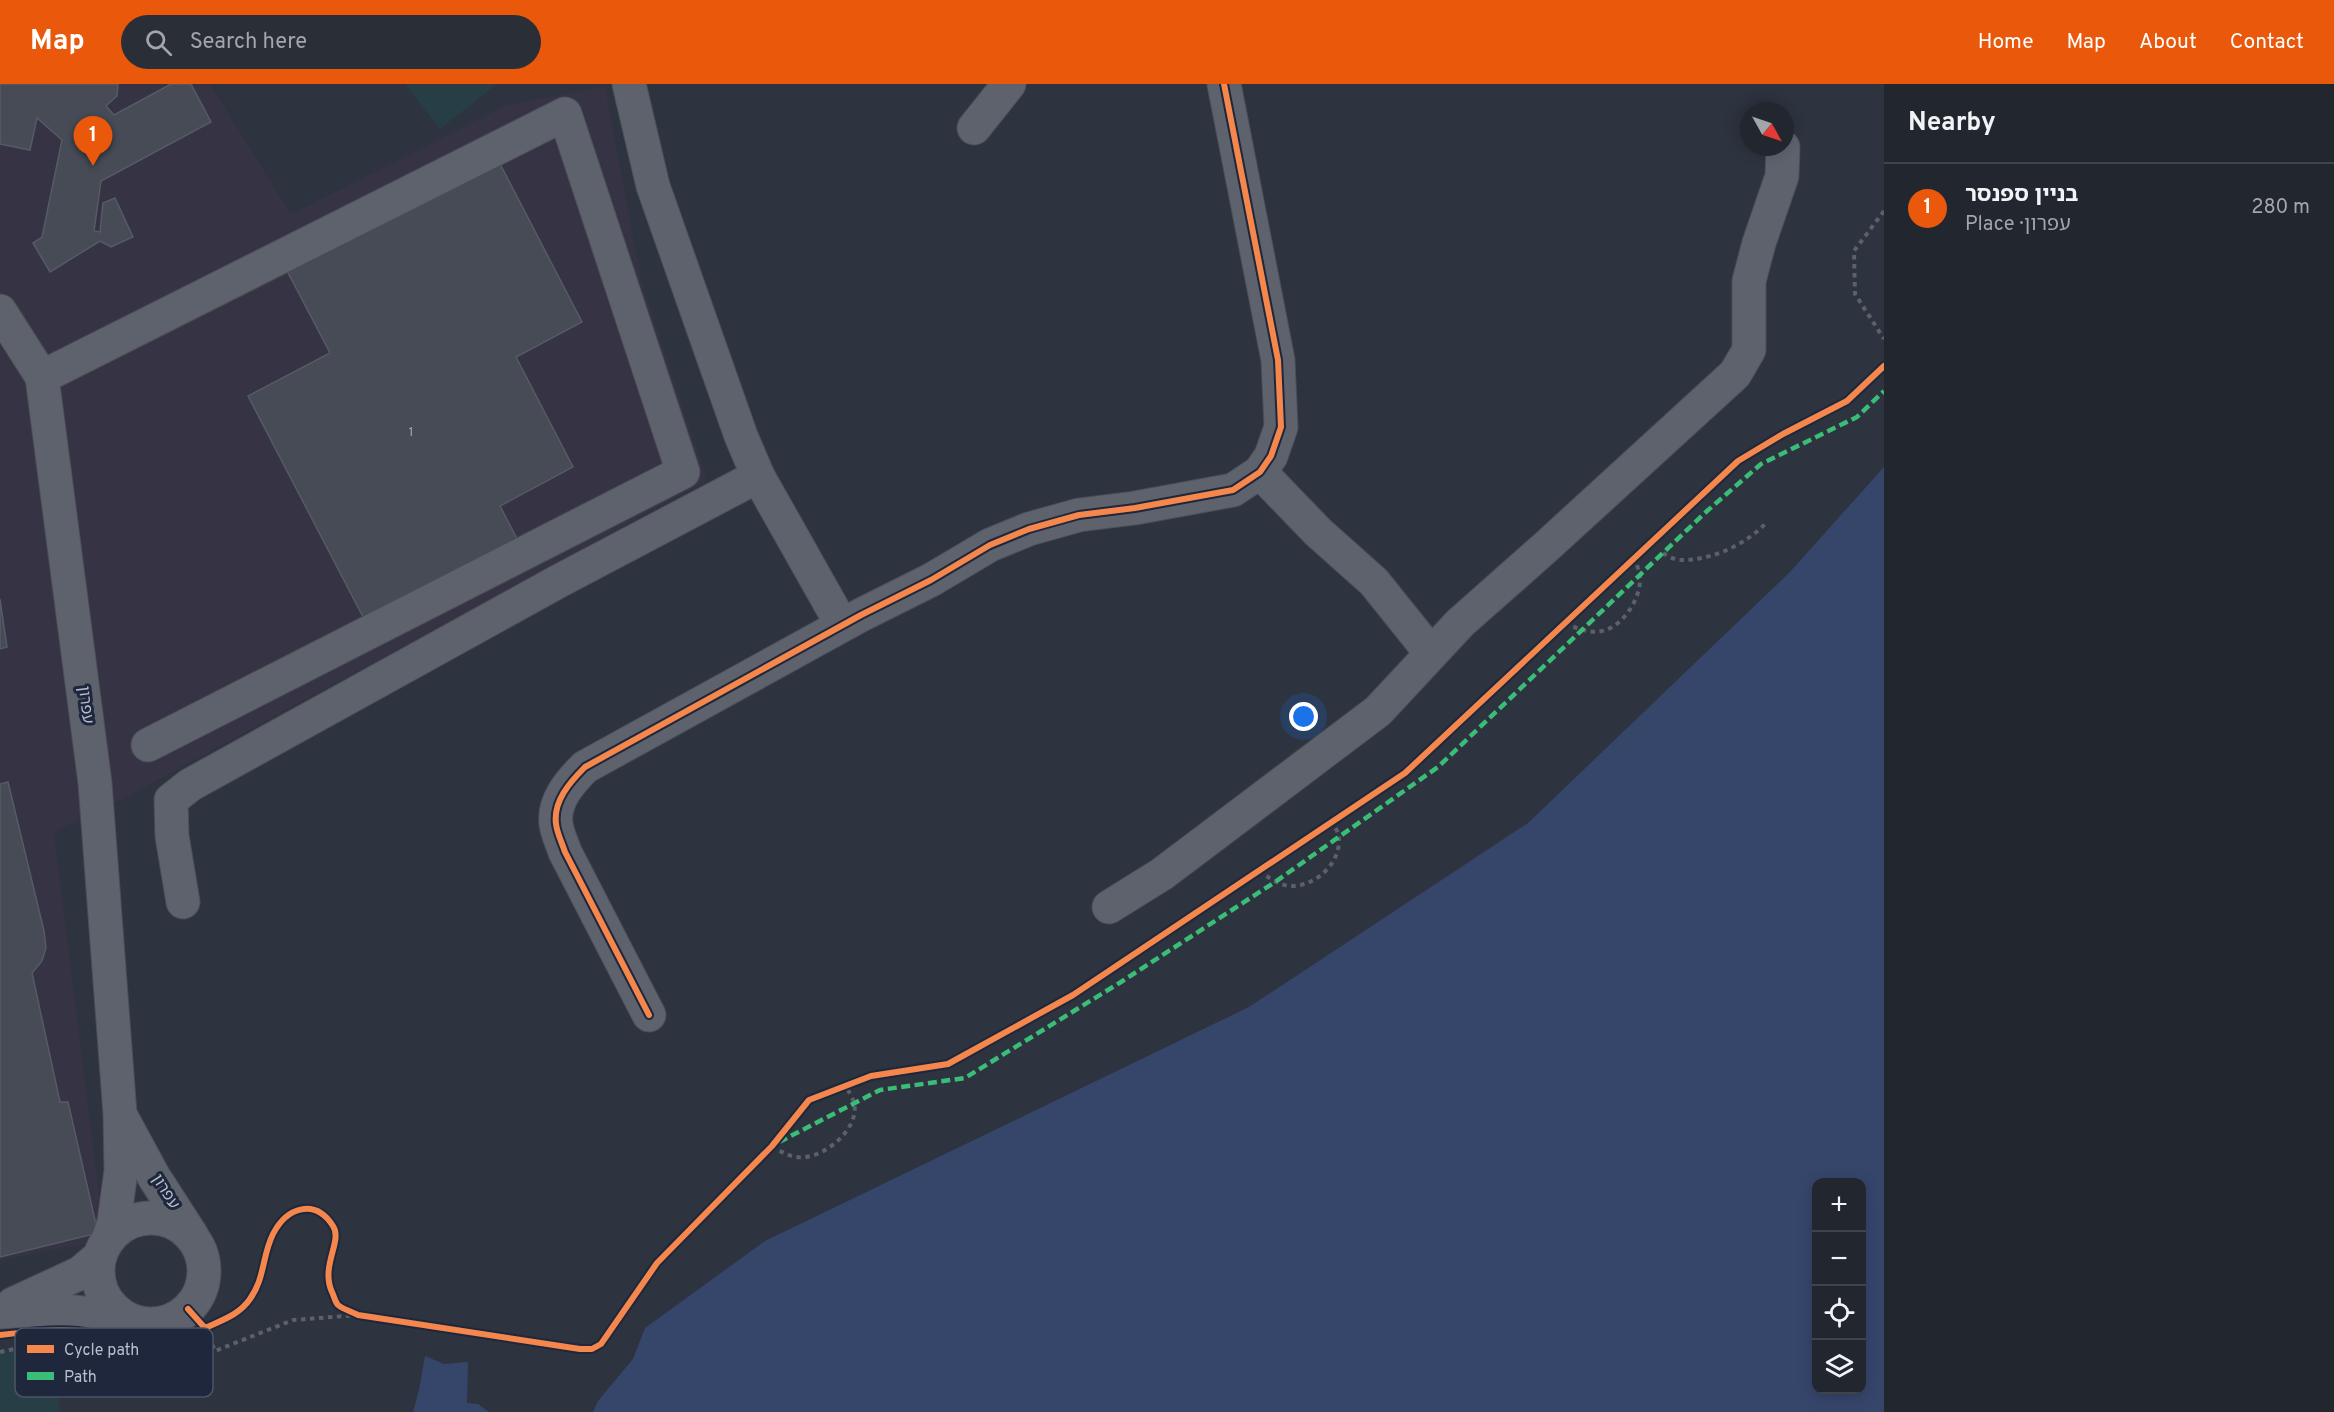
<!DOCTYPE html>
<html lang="en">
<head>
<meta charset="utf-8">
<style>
	body { margin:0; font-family:Overpass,"Noto Sans Hebrew",sans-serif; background:#2a2e37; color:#f1f3f6 }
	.controls { position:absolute; right:18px; bottom:18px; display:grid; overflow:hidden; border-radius:12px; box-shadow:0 3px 15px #0003 }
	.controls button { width:54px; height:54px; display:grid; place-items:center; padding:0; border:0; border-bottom:2px solid #3f434b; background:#22262f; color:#f1f3f6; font:30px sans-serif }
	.compass { position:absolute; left:1740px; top:18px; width:54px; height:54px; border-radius:50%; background:#22262f; box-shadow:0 3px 15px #0003; rotate:130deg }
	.you { position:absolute; left:1304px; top:633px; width:21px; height:21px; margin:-15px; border:4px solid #fff; border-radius:50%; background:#1a73e8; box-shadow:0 0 0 9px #1a73e833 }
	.badge { display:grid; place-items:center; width:39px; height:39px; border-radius:50%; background:#ea580c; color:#fff; font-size:20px; font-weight:700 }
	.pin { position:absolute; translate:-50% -50px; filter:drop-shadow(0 2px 3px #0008) }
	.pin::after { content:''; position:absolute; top:32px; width:21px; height:18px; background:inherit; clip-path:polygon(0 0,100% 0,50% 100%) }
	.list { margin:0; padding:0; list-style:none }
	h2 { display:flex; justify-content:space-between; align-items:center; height:78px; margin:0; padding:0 24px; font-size:26px }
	h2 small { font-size:20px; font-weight:400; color:#a2a5aa }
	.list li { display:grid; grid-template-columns:39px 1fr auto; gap:18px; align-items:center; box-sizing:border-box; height:90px; padding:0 24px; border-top:2px solid #3f434b }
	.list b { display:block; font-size:22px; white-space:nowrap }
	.list p { margin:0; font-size:20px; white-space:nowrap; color:#a2a5aa }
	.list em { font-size:20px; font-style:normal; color:#a2a5aa }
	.icon { flex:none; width:33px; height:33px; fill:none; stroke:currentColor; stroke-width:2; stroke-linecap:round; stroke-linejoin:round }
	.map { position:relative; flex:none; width:1884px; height:1328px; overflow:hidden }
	header { display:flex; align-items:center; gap:36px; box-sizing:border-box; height:84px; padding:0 30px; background:#ea580c; color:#fff }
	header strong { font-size:28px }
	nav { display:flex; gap:33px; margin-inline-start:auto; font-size:21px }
	.search { width:420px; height:54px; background:#2a2e37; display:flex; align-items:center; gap:15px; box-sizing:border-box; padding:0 21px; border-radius:33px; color:#a2a5aa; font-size:22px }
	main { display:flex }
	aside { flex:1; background:#22262f }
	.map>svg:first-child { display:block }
</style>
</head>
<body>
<header>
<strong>Map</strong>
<div class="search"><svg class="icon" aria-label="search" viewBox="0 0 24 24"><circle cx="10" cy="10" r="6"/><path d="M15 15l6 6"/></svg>Search here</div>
<nav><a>Home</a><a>Map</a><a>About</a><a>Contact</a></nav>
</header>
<main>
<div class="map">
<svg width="1884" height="1328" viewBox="0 0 1884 1328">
	<rect width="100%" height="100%" fill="#2d333f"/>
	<polygon fill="#363345" points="0,0 210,0 291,130 507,21 605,2 641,195 707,397 110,722 54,748 103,1141 98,1158 0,1176"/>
	<g fill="#283e47">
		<polygon points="405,0 497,0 440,45"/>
		<polygon points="55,1266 83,1271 88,1282 83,1294 59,1311 60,1328 0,1328 0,1267"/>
	</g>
	<g fill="#36466b" fill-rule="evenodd">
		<path d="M 1884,383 L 1884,1328 L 593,1328 L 598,1317 L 633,1275 L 645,1244 L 765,1157 L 1249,923 L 1528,739 L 1789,489 ZM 1816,1098 L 1862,1098 L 1862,1306 L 1816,1306 Z"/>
		<polygon points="425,1272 444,1280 468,1278 467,1319 478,1320 489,1328 413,1328 419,1306"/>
	</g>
	<g fill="#464b56" stroke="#555b66" stroke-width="1.5">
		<polygon points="0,0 118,0 117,12 106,22 114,31 171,0 191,0 211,38 101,97 94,147 100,148 103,119 115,114 133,153 111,163 100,157 50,188 33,159 42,153 62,56 37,34 30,66 0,60"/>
		<polygon points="496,72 582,238 516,273 573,383 500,422 527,474 374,554 248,312 330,269 285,183"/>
		<polygon points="0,515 7,563 0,565"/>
		<polygon points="8,698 44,847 46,864 42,877 32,889 60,1018 68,1018 98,1149 0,1173 0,700"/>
	</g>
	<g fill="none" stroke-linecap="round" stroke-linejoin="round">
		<g stroke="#4a4e57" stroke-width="35">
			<g id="minor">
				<polyline points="629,0 653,102 741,352 758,392 842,541"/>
				<polyline points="974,44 1009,0"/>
				<polyline points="0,227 42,293 95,699 120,1030 121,1087 114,1138 108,1156"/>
				<polyline points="42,293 565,30 683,388 148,661"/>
				<polyline points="1260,388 1318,448 1374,498 1431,569"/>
				<polyline points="183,818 172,752 171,716 190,701 559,497 758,392"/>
				<polyline points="1109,823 1162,790 1378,627 1460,539 1547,462 1735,290 1749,266 1749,197 1759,159 1782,92 1783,63"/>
				<path d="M 649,931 L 565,768 C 562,759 557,749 556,740 C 553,717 570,698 585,683 L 861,531 L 931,496 L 990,461 L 1029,445 L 1079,431 L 1135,424 L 1233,406 L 1260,388 L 1271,372 L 1281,343 L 1278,276 L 1224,0"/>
				<polyline points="122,1034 154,1093 192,1152"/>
				<circle cx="151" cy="1187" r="53"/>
				<polyline points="13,1220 80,1189 100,1172"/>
				<polyline points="0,1228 49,1225 125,1234"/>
			</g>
		</g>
		<g stroke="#5b6069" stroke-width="4" stroke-dasharray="4.5 4.5" stroke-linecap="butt">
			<polyline points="1884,127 1854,167 1855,210 1884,255"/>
			<path d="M 1663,469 C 1668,472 1675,476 1680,476 C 1710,477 1745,461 1765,440"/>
			<path d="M 1565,539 C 1576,544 1589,550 1602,547 C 1623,543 1642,513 1640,492 C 1639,486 1636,479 1634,473"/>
			<path d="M 1259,787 C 1268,793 1281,803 1293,802 C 1317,801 1340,779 1339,755 C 1339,749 1335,743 1332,738"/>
			<path d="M 772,1062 C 783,1069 793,1075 806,1073 C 829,1070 860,1043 854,1018 C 852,1013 848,1007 846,1001"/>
			<polyline points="205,1244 215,1267 293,1236 358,1231"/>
			<polyline points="0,1268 38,1260"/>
		</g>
		<use href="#minor" stroke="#5e626c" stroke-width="33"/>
		<polyline stroke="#3abd76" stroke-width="4.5" stroke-dasharray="9 4.5" stroke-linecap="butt" points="779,1058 880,1006 965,994 1121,898 1275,798 1438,683 1707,427 1761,380 1857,333 1884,307"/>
		<g stroke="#1e273c" stroke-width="10">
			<g id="cycleway">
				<path d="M 649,931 L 565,768 C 562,759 557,749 556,740 C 553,717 570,698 585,683 L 861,531 L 931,496 L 990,461 L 1029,445 L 1079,431 L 1135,424 L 1233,406 L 1260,388 L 1271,372 L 1281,343 L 1278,276 L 1224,0"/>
				<path d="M 188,1225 L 205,1244 C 222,1236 239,1231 250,1215 C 265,1194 262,1172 273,1150 C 287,1123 315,1114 333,1142 C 343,1157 320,1182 332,1208 C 334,1212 335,1218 338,1221 C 342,1225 353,1228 358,1231 L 580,1265 L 592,1265 L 601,1260 L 657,1179 L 772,1062 L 809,1016 L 871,992 L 948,980 L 1073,911 L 1405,689 L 1738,377 L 1783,350 L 1847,317 L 1884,282"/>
				<path d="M 0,1251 C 26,1248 52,1245 78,1247 C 114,1250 140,1273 177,1260 C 187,1257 196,1250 205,1244"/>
			</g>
		</g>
		<use href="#cycleway" stroke="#f5874c" stroke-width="6"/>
	</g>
	<g text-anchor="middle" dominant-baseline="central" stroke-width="6" stroke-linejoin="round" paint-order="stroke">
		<g font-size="14" fill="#9ca1b1">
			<text x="411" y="348">1</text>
		</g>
		<g font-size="16" fill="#b8becf" stroke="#1e273c">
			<text transform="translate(85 621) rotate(83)">עפרון</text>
			<text transform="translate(165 1108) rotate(58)">עפרון</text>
		</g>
	</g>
	<rect x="15" y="1244" width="198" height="69" rx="9" fill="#1e273c" stroke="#4c5468" stroke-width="1.5"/>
	<rect x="27" y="1261" width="27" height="8" fill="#f5874c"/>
	<rect x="27" y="1288" width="27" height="8" fill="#3abd76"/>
	<g font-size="16" fill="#b8becf">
		<text x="64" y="1271">Cycle path</text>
		<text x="64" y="1298">Path</text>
	</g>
</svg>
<div class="controls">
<button>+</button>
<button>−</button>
<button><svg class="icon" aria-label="locate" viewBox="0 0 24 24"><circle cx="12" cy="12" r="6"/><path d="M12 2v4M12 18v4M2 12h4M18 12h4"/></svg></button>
<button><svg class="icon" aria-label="layers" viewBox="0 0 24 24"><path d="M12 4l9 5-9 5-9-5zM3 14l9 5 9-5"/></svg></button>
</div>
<svg class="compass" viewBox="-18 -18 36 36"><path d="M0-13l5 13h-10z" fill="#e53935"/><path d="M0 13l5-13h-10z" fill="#a2a5aa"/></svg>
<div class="you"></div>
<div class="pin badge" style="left:93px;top:82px">1</div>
</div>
<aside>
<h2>Nearby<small></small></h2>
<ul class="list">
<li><span class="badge">1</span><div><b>בניין ספנסר</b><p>Place · עפרון</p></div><em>280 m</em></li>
</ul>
</aside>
</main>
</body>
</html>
